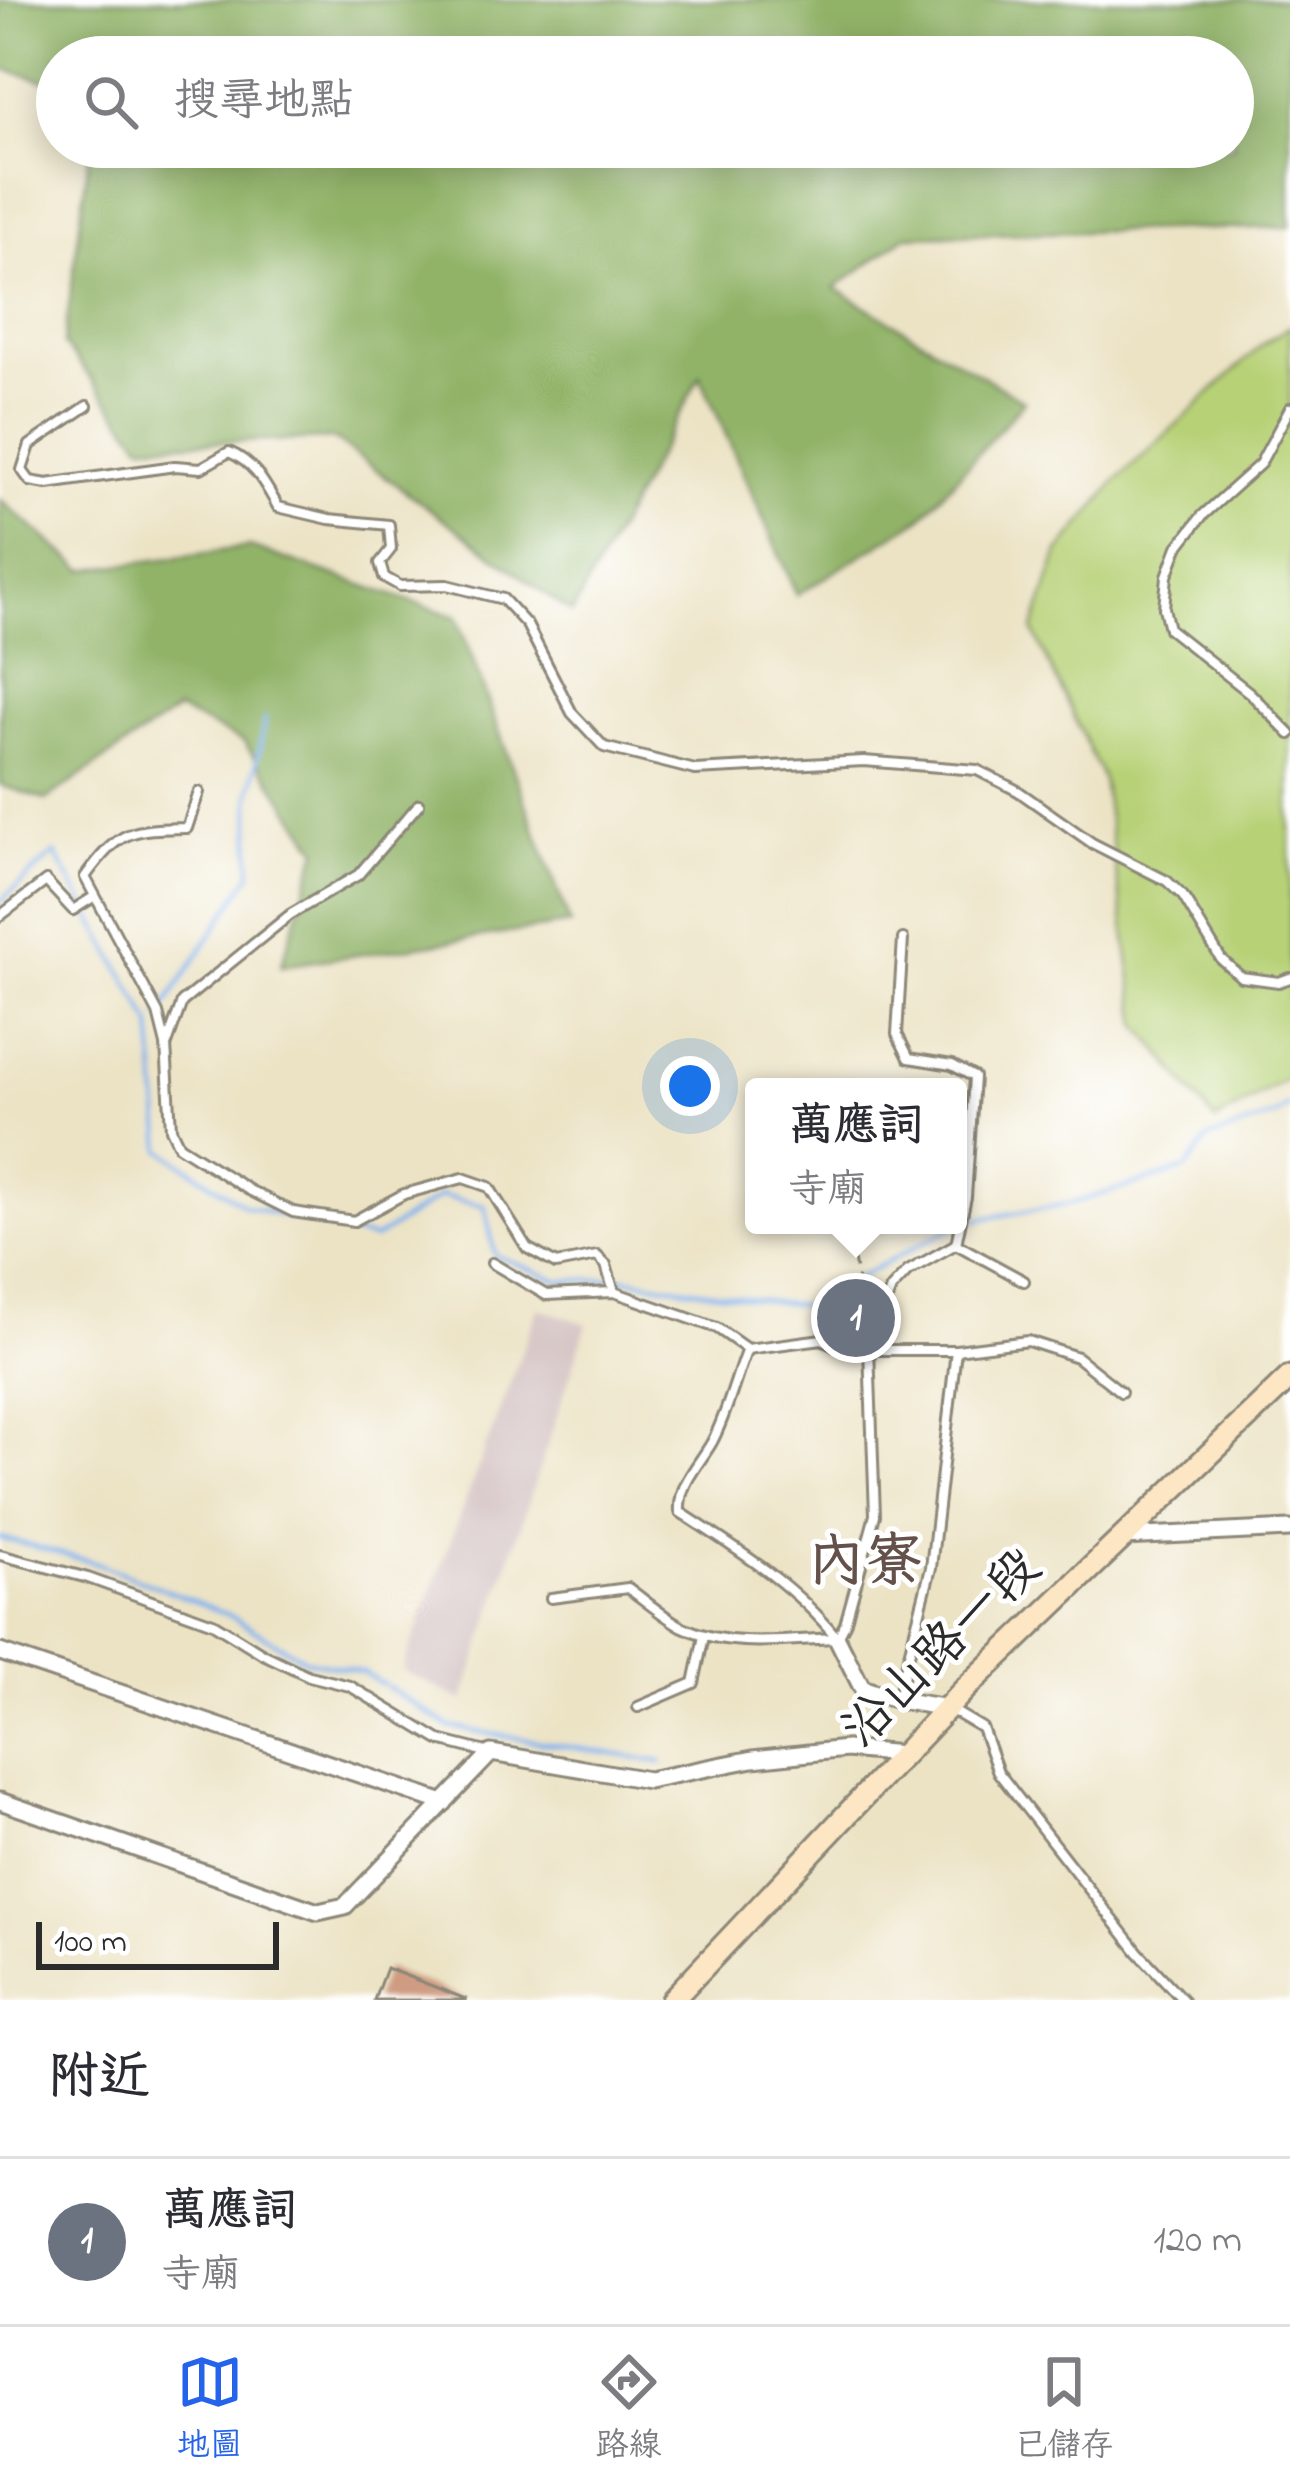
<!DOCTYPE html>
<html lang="zh-TW">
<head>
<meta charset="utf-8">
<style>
	body { margin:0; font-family:"Indie Flower","LXGW WenKai TC",sans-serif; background:#f2f2f3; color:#2b2b33 }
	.scale { position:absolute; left:36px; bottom:30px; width:243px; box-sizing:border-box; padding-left:12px; border:6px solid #2b2b2b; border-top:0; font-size:33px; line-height:42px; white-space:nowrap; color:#2b2b2b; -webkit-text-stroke:9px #fff; paint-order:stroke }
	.you { position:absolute; left:690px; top:1086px; width:42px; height:42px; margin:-30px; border:9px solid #fff; border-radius:50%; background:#1a73e8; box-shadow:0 0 0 18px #1a73e833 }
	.badge { display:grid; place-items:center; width:78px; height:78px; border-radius:50%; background:#2563eb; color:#fff; font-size:39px; font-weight:700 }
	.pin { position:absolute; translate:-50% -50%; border:6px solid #fff; box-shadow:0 3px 12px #0006 }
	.popup { position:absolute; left:745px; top:1078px; width:222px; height:156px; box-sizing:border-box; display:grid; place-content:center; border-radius:12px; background:#fff; filter:drop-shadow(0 3px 9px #0005); font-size:39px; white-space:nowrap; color:#7c7c81 }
	.popup b { font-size:45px; color:#2b2b33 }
	.popup::after { content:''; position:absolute; left:50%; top:100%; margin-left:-24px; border:24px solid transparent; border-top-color:#fff }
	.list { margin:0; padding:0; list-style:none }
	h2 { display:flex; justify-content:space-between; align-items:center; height:156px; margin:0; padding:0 48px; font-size:51px }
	h2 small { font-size:39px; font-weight:400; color:#7c7c81 }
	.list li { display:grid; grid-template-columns:78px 1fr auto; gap:36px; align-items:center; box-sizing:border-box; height:168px; padding:0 48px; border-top:3px solid #e1e1e2 }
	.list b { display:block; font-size:45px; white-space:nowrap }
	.list p { margin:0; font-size:39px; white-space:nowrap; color:#7c7c81 }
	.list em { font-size:39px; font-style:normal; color:#7c7c81 }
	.icon { flex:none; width:66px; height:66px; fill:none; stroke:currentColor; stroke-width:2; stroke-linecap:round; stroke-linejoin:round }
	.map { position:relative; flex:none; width:1290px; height:2000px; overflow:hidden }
	.search { position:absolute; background:#fff; box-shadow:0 6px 30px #0003; left:36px; right:36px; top:36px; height:132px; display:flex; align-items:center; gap:30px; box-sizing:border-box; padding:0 42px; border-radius:66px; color:#7c7c81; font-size:45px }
	.sheet { height:324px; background:#fff }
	nav { display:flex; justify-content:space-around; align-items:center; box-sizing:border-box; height:168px; border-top:3px solid #e1e1e2; background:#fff; font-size:33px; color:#7c7c81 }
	nav a { display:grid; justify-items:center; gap:6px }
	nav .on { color:#2563eb }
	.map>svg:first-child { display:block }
</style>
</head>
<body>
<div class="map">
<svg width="1290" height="2000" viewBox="0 0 1290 2000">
	<rect width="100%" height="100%" fill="#fff"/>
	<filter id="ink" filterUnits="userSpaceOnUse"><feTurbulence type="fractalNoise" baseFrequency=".00833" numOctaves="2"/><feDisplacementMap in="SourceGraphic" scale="24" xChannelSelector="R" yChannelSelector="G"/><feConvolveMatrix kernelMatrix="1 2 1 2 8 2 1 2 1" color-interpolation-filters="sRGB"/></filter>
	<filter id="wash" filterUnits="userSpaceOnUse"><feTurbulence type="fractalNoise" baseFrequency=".004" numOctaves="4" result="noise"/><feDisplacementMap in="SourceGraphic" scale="48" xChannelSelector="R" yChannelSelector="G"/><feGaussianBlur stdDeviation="2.7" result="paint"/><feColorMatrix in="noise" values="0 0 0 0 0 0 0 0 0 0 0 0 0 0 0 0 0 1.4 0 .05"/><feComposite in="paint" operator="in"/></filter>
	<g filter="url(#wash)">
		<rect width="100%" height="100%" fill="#ece3c5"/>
		<polygon fill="#d1bfbf" points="538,1308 587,1324 463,1701 402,1670"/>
		<polygon fill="#b7d177" stroke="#717e51" stroke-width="3" points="1290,326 1290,1077 1215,1121 1139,1026 1102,777 1033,630 1059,552 1116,481 1263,344"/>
		<g fill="#91b368" stroke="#5e6f4a" stroke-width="3">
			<polygon points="0,0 1290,0 1290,227 906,236 835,288 1024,401 921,518 797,595 700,376 572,613 334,439 142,444 64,344 90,147 1233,147 1233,57 57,57 57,84 0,68"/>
			<polygon points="0,500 84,570 250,547 457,617 570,924 281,966 318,850 244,742 177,710 46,800 0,785"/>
		</g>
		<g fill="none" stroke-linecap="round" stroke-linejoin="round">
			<g stroke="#81b2ed" stroke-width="4.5">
				<polyline points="0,902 55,853 152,1025 162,1150 245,1206 374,1239 441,1196 485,1206 495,1255 560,1281 621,1278 804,1306 957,1225"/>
				<polyline points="159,1015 251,874 250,796 265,719"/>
				<polyline points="963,1222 1073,1203 1186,1169 1208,1139 1276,1115 1290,1105"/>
				<polyline points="0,1538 97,1563 227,1614 306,1660 363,1672 450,1727 661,1762"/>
			</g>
		</g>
		<g id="blocks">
			<g fill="#cf9b83">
				<polygon points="860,1305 869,1320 853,1330 843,1315"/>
				<polygon points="386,1968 466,1999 466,2000 374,2000"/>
			</g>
		</g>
	</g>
	<g filter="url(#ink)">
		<use href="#blocks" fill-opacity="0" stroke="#8c8778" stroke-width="3"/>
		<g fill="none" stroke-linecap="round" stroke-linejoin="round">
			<g stroke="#8c8778" stroke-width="14">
				<g id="lane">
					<path d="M 87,406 L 30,445 L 22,470 L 30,481 L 47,484 L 175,466 L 201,468 L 229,452 C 255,463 265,484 278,507 L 329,519 L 389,525 L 391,549 L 380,563 L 384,577 L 400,586 L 447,585 L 503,599 L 527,625 L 572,713 L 604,747 L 695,770 L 864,761 L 977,770 L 1018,791 L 1092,843 L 1167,881 L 1183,896 L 1221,959 L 1241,977 L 1279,982 L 1290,978"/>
					<polyline points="1290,408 1260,464 1202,516 1178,547 1167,576 1164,608 1169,629 1250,693 1290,734"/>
					<path d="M 199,792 L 187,828 C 131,829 120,829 85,877 L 158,1013 L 166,1045 L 171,1129 L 179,1146 L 249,1190 L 293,1212 L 354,1221 L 404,1194 L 463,1178 L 489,1187 L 527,1248 L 556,1264 L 597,1256 L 606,1265 L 614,1292"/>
					<polyline points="0,916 46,881 73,910 95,896"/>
					<polyline points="903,939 897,1034 909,1058 952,1065 974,1077 966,1197 956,1244 1024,1281"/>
					<polyline points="167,1044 182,1002 291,914 358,875 419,804"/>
					<polyline points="492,1263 546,1295 614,1292 717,1328 747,1349 822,1339 844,1350 956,1350 1028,1341 1077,1357 1121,1392"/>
					<path d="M 747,1349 C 735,1379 727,1414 712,1442 C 699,1465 678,1484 680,1512 C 737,1549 795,1585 837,1638"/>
					<polyline points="0,1555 88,1578 213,1623 263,1654 309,1676 350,1686 439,1740 490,1753"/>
					<path d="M 551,1598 L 628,1588 C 646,1601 664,1617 683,1627 C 729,1649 786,1640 836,1638"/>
					<polyline points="838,1637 845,1624 875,1515 869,1348 891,1289 908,1271 956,1244"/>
					<polyline points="898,1697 931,1568 956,1350"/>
					<polyline points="638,1707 694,1683 704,1636"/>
					<polyline points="950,1709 982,1728 998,1772 1138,1952 1183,2000"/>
				</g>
			</g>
			<g stroke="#8c8778" stroke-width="21">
				<g id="street">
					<polyline points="1123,1537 1290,1529"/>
					<polyline points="837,1638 862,1688 898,1700 948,1708"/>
					<polyline points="0,1652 444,1803"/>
					<polyline points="0,1801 318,1912 345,1906 491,1753 648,1780 753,1759 846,1749 902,1754"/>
				</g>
			</g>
			<g stroke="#8c8778" stroke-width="27">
				<polyline id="secondary" points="672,2000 966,1688 1290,1377"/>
			</g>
			<polyline stroke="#8c8778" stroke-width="3" stroke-dasharray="9 9" stroke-linecap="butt" points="826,1326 830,1312 859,1288 849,1229"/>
			<use href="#lane" stroke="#fff" stroke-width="8"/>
			<use href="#street" stroke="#fff" stroke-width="15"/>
			<use href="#secondary" stroke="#fce6c4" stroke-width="21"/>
		</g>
	</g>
	<g text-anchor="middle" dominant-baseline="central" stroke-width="10" stroke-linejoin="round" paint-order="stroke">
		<g font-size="51" fill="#2b2b2b" stroke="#fff">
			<text transform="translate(943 1650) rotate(-45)">沿山路一段</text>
		</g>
		<g font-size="57" font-weight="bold" fill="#64524a" stroke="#fff">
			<text x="865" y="1565">内寮</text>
		</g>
	</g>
</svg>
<div class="scale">100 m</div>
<div class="you"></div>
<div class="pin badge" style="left:856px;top:1318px;background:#6b7280">1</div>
<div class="popup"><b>萬應詞</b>寺廟</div>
<div class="search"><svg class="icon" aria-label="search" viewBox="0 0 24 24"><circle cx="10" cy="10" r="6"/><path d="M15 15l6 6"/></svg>搜尋地點</div>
</div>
<section class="sheet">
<h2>附近<small></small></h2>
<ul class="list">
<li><span class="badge" style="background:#6b7280">1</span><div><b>萬應詞</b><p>寺廟</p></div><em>120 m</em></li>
</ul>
</section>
<nav>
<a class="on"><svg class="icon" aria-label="map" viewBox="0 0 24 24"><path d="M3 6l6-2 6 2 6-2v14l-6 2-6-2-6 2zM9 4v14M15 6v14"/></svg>地圖</a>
<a><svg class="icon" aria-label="directions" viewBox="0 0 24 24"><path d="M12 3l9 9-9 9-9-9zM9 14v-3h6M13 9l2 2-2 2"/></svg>路線</a>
<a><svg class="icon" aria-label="saved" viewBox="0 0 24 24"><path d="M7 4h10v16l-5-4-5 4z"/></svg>已儲存</a>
</nav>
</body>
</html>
